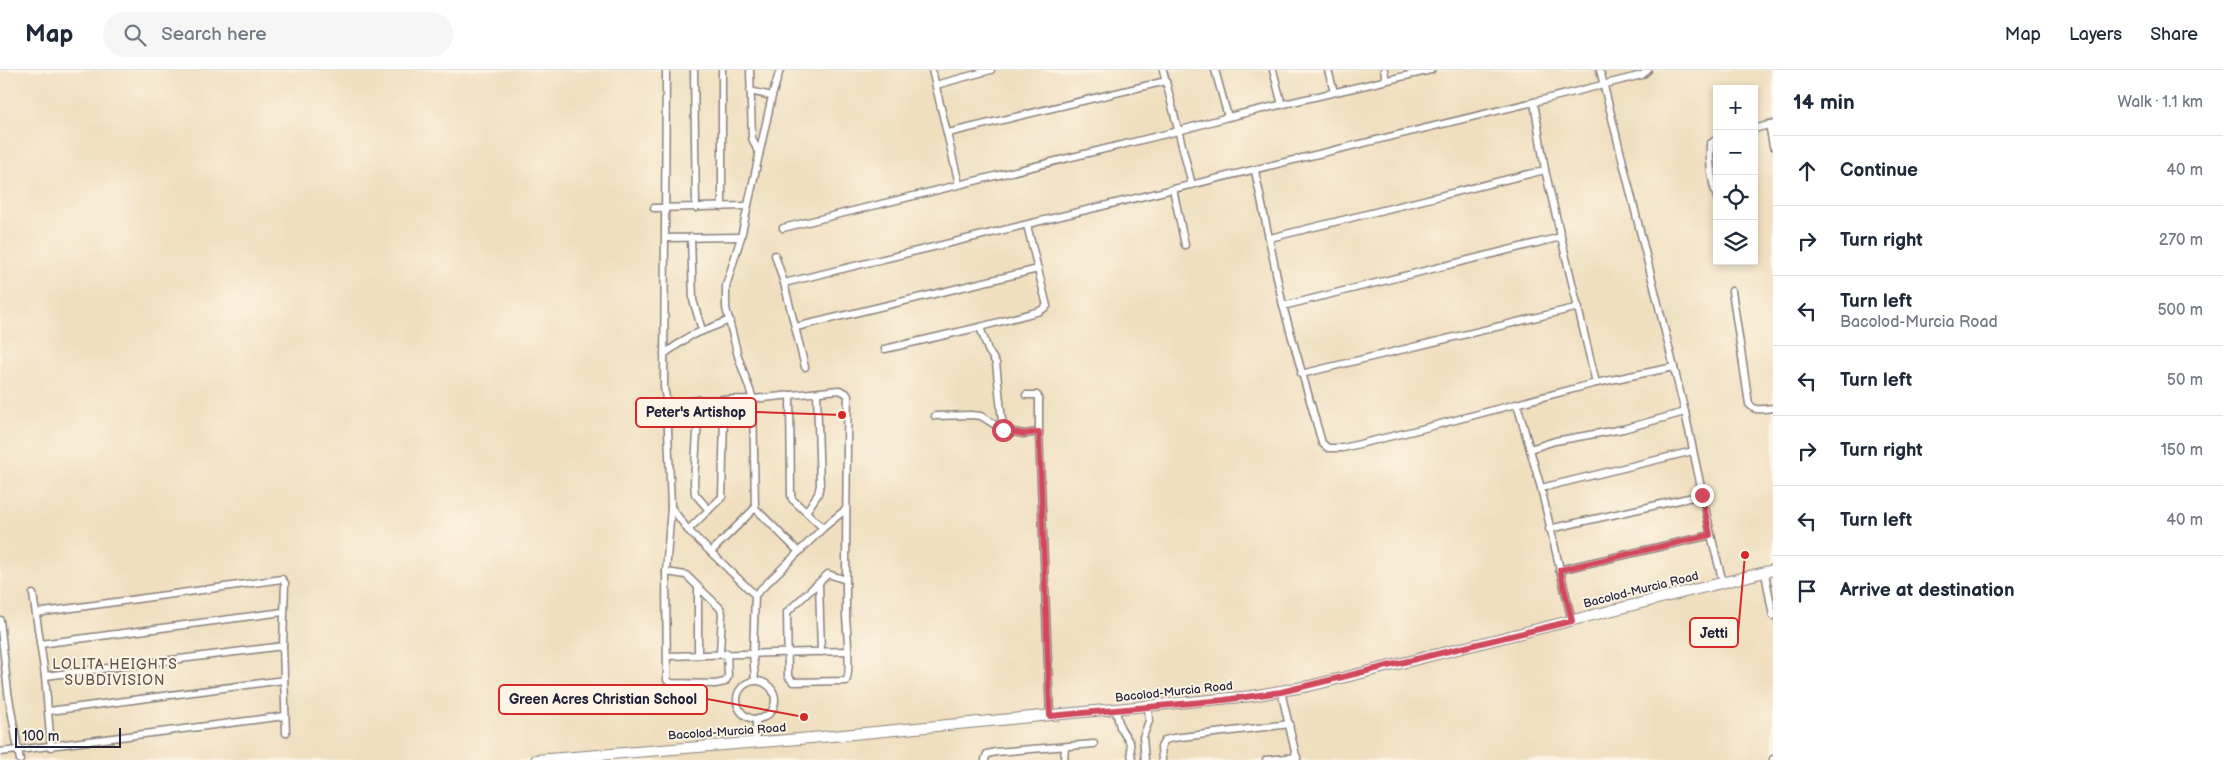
<!DOCTYPE html>
<html lang="en">
<head>
<meta charset="utf-8">
<style>
	body { margin:0; font-family:"Balsamiq Sans",sans-serif; background:#f6f6f7; color:#1f2937 }
	.controls { position:absolute; right:15px; top:15px; display:grid; overflow:hidden; border-radius:0px; box-shadow:0 2px 8px #0003 }
	.controls button { width:45px; height:45px; display:grid; place-items:center; padding:0; border:0; border-bottom:1px solid #e0e1e3; background:#fff; color:#1f2937; font:25px sans-serif }
	.scale { position:absolute; left:15px; bottom:12px; width:106px; box-sizing:border-box; padding-left:5px; border:2px solid #22223b; border-top:0; font-size:14px; line-height:18px; white-space:nowrap; color:#22223b; -webkit-text-stroke:4px #fcf5e5; paint-order:stroke }
	.stop { position:absolute; width:15px; height:15px; margin:-11px; border:4px solid #d1495b; border-radius:50%; background:#fff }
	.stop.end { background:#d1495b; border-color:#fff; box-shadow:0 1px 5px #0008 }
	.list { margin:0; padding:0; list-style:none }
	h2 { display:flex; justify-content:space-between; align-items:center; height:65px; margin:0; padding:0 20px; font-size:21px }
	h2 small { font-size:16px; font-weight:400; color:#747a83 }
	.list li { display:grid; grid-template-columns:32px 1fr auto; gap:15px; align-items:center; box-sizing:border-box; height:70px; padding:0 20px; border-top:1px solid #e0e1e3 }
	.list b { display:block; font-size:19px; white-space:nowrap }
	.list p { margin:0; font-size:16px; white-space:nowrap; color:#747a83 }
	.list em { font-size:16px; font-style:normal; color:#747a83 }
	.icon { flex:none; width:28px; height:28px; fill:none; stroke:currentColor; stroke-width:2; stroke-linecap:round; stroke-linejoin:round }
	.map { position:relative; flex:none; width:1773px; height:690px; overflow:hidden }
	header { display:flex; align-items:center; gap:30px; box-sizing:border-box; height:70px; padding:0 25px; background:#fff; border-bottom:1px solid #e0e1e3 }
	header strong { font-size:24px }
	nav { display:flex; gap:28px; margin-inline-start:auto; font-size:18px }
	.search { width:350px; height:45px; background:#f6f6f7; display:flex; align-items:center; gap:12px; box-sizing:border-box; padding:0 18px; border-radius:28px; color:#747a83; font-size:19px }
	main { display:flex }
	aside { flex:1; background:#fff }
	.map>svg:first-child { display:block }
</style>
</head>
<body>
<header>
<strong>Map</strong>
<div class="search"><svg class="icon" aria-label="search" viewBox="0 0 24 24"><circle cx="10" cy="10" r="6"/><path d="M15 15l6 6"/></svg>Search here</div>
<nav><a>Map</a><a>Layers</a><a>Share</a></nav>
</header>
<main>
<div class="map">
<svg width="1773" height="690" viewBox="0 0 1773 690">
	<rect width="100%" height="100%" fill="#fcf5e5"/>
	<filter id="ink" filterUnits="userSpaceOnUse"><feTurbulence type="fractalNoise" baseFrequency=".02" numOctaves="2"/><feDisplacementMap in="SourceGraphic" scale="10" xChannelSelector="R" yChannelSelector="G"/><feConvolveMatrix kernelMatrix="1 2 1 2 8 2 1 2 1" color-interpolation-filters="sRGB"/></filter>
	<filter id="wash" filterUnits="userSpaceOnUse"><feTurbulence type="fractalNoise" baseFrequency=".0096" numOctaves="4" result="noise"/><feDisplacementMap in="SourceGraphic" scale="20" xChannelSelector="R" yChannelSelector="G"/><feGaussianBlur stdDeviation="1.12" result="paint"/><feColorMatrix in="noise" values="0 0 0 0 0 0 0 0 0 0 0 0 0 0 0 0 0 1.4 0 .05"/><feComposite in="paint" operator="in"/></filter>
	<g filter="url(#wash)">
		<rect width="100%" height="100%" fill="#f0dfbf"/>
	</g>
	<g filter="url(#ink)">
		<g fill="none" stroke-linecap="round" stroke-linejoin="round">
			<g stroke="#89807d" stroke-width="9">
				<g id="street">
					<polyline points="666,0 664,317 667,334 671,437 666,502 667,610 671,613 715,614 725,612 728,607 727,583"/>
					<polyline points="694,0 696,138"/>
					<polyline points="722,0 722,137"/>
					<polyline points="750,0 752,68 759,84"/>
					<polyline points="780,0 772,26 741,167 726,216 726,238 738,286 753,329 755,438 799,482"/>
					<polyline points="932,0 959,114"/>
					<polyline points="1163,0 1192,115"/>
					<polyline points="1215,0 1228,47"/>
					<polyline points="1273,0 1282,35"/>
					<polyline points="1328,0 1334,22"/>
					<polyline points="1384,0 1386,10"/>
					<polyline points="1600,0 1685,342 1711,465 1723,513"/>
					<polyline points="936,15 991,0"/>
					<polyline points="750,21 772,26"/>
					<polyline points="1534,32 1545,100 1596,313"/>
					<polyline points="1769,54 1773,76"/>
					<polyline points="1754,59 1772,54"/>
					<polyline points="948,63 1166,11"/>
					<path d="M 1717,69 L 1710,74 C 1709,93 1711,110 1717,128"/>
					<polyline points="1255,101 1283,236 1322,373 1328,378 1343,378 1421,359 1596,313 1674,297"/>
					<polyline points="1173,119 1185,175"/>
					<polyline points="654,138 747,136"/>
					<polyline points="783,158 1178,61 1228,47 1431,0"/>
					<polyline points="691,167 693,230 702,260"/>
					<polyline points="666,168 741,167"/>
					<polyline points="1270,168 1545,100"/>
					<polyline points="775,185 784,213"/>
					<path d="M 1732,221 L 1749,334 C 1755,342 1764,339 1773,338"/>
					<polyline points="1283,236 1561,167"/>
					<polyline points="796,257 1038,199"/>
					<polyline points="885,279 980,257"/>
					<polyline points="664,284 690,266 730,250"/>
					<polyline points="805,297 784,213 1534,32 1642,5 1648,0"/>
					<polyline points="1301,304 1579,237"/>
					<polyline points="790,325 791,425 792,429 823,458"/>
					<polyline points="699,330 694,412 695,424 709,440"/>
					<path d="M 667,334 L 699,330 L 753,329 L 839,320 L 846,323 L 848,326 C 846,400 846,474 846,547 C 847,559 851,605 846,611 L 793,612 L 788,606 L 787,542 L 828,504 L 846,510"/>
					<polyline points="1517,334 1541,418 1572,551"/>
					<polyline points="935,346 971,345 981,346 1003,360 1024,364 1039,362 1039,328 1037,325 1026,325"/>
					<polyline points="1003,360 996,293 988,280 980,257 1040,241 1047,236 1027,155"/>
					<polyline points="1039,362 1050,646"/>
					<polyline points="1530,379 1555,371 1623,359 1685,342"/>
					<polyline points="1541,418 1693,381"/>
					<polyline points="671,437 688,460 755,525"/>
					<polyline points="806,442 818,424 820,415 817,323"/>
					<polyline points="1549,459 1702,425"/>
					<polyline points="688,460 722,427 724,348 722,329"/>
					<polyline points="711,482 755,438"/>
					<polyline points="1559,500 1711,465"/>
					<polyline points="666,502 686,505 720,538 722,543 720,584"/>
					<polyline points="1765,503 1773,546"/>
					<polyline points="819,513 821,582"/>
					<polyline points="698,517 698,585"/>
					<polyline points="33,524 45,606 51,677"/>
					<polyline points="36,543 282,509 285,513 283,576 286,663"/>
					<polyline points="0,550 8,622 18,680 285,646"/>
					<polyline points="40,574 283,542"/>
					<polyline points="667,586 847,581"/>
					<polyline points="45,606 283,576"/>
					<polyline points="755,610 753,583 755,525 823,458 845,440"/>
					<circle cx="756" cy="630" r="19"/>
					<polyline points="1281,621 1297,690"/>
					<polyline points="49,641 284,610"/>
					<polyline points="1116,641 1120,657 1130,673 1132,690"/>
					<polyline points="756,649 756,672"/>
					<polyline points="0,682 18,680 20,690"/>
					<polyline points="985,690 987,684 996,682 1094,674"/>
					<polyline points="1064,690 1065,677"/>
					<polyline points="1145,690 1143,667 1149,651 1148,637"/>
					<polyline points="1162,690 1161,677 1165,670 1173,668 1290,654"/>
					<polyline points="1266,690 1297,687"/>
					<polyline points="1773,690 1773,689"/>
				</g>
			</g>
			<g stroke="#89807d" stroke-width="12">
				<polyline id="primary" points="536,690 811,668 1252,626 1309,616 1382,598 1773,500"/>
			</g>
			<use href="#street" stroke="#fff" stroke-width="6"/>
			<use href="#primary" stroke="#fff" stroke-width="10"/>
		</g>
	</g>
	<g fill="none" stroke-linecap="round" stroke-linejoin="round" filter="url(#ink)">
		<polyline stroke="#d1495b" stroke-width="6" points="1003,360 1024,364 1039,362 1050,646 1224,630 1281,622 1572,551 1560,500 1710,465 1702,425"/>
	</g>
	<g text-anchor="middle" dominant-baseline="central" stroke-width="4" stroke-linejoin="round" paint-order="stroke">
		<g font-size="12" fill="#22223b" stroke="#fcf5e5">
			<text transform="translate(1641 520) rotate(-14)">Bacolod-Murcia Road</text>
			<text transform="translate(1174 622) rotate(-6)">Bacolod-Murcia Road</text>
			<text transform="translate(727 662) rotate(-4)">Bacolod-Murcia Road</text>
		</g>
		<g font-size="14" letter-spacing="1" fill="#66554f" stroke="#fcf5e5">
			<text x="115" y="594">LOLITA HEIGHTS<tspan x="115" dy="16">SUBDIVISION</tspan></text>
		</g>
	</g>
	<path fill="none" stroke="#d62828" stroke-width="2" d="M842 345L756 342M1745 485L1738 563M804 647L707 629"/>
	<g fill="#d62828" stroke="#fcf5e5" stroke-width="2">
		<circle cx="842" cy="345" r="5"/>
		<circle cx="1745" cy="485" r="5"/>
		<circle cx="804" cy="647" r="5"/>
	</g>
	<g fill="#fcf5e5" stroke="#d62828" stroke-width="2">
		<rect x="636" y="328" width="120" height="29" rx="5"/>
		<rect x="1690" y="548" width="48" height="29" rx="5"/>
		<rect x="499" y="615" width="208" height="29" rx="5"/>
	</g>
	<g font-size="14" text-anchor="middle" font-weight="bold" fill="#22223b">
		<text x="696" y="347">Peter's Artishop</text>
		<text x="1714" y="568">Jetti</text>
		<text x="603" y="634">Green Acres Christian School</text>
	</g>
</svg>
<div class="controls">
<button>+</button>
<button>−</button>
<button><svg class="icon" aria-label="locate" viewBox="0 0 24 24"><circle cx="12" cy="12" r="6"/><path d="M12 2v4M12 18v4M2 12h4M18 12h4"/></svg></button>
<button><svg class="icon" aria-label="layers" viewBox="0 0 24 24"><path d="M12 4l9 5-9 5-9-5zM3 14l9 5 9-5"/></svg></button>
</div>
<div class="scale">100 m</div>
<div class="stop" style="left:1003px;top:360px"></div>
<div class="stop end" style="left:1702px;top:425px"></div>
</div>
<aside>
<h2>14 min<small>Walk · 1.1 km</small></h2>
<ul class="list">
<li><svg class="icon" aria-label="ahead" viewBox="0 0 24 24"><path d="M12 20V5M6 11l6-6 6 6"/></svg><div><b>Continue</b></div><em>40 m</em></li>
<li><svg class="icon" aria-label="right" viewBox="0 0 24 24"><path d="M7 20v-9h11M14 6l5 5-5 5"/></svg><div><b>Turn right</b></div><em>270 m</em></li>
<li><svg class="icon" aria-label="left" viewBox="0 0 24 24"><path d="M17 20v-9H6M10 6l-5 5 5 5"/></svg><div><b>Turn left</b><p>Bacolod-Murcia Road</p></div><em>500 m</em></li>
<li><svg class="icon" aria-label="left" viewBox="0 0 24 24"><path d="M17 20v-9H6M10 6l-5 5 5 5"/></svg><div><b>Turn left</b></div><em>50 m</em></li>
<li><svg class="icon" aria-label="right" viewBox="0 0 24 24"><path d="M7 20v-9h11M14 6l5 5-5 5"/></svg><div><b>Turn right</b></div><em>150 m</em></li>
<li><svg class="icon" aria-label="left" viewBox="0 0 24 24"><path d="M17 20v-9H6M10 6l-5 5 5 5"/></svg><div><b>Turn left</b></div><em>40 m</em></li>
<li><svg class="icon" aria-label="arrive" viewBox="0 0 24 24"><path d="M6 21V4h12l-3 4 3 4H6"/></svg><div><b>Arrive at destination</b></div></li>
</ul>
</aside>
</main>
</body>
</html>
